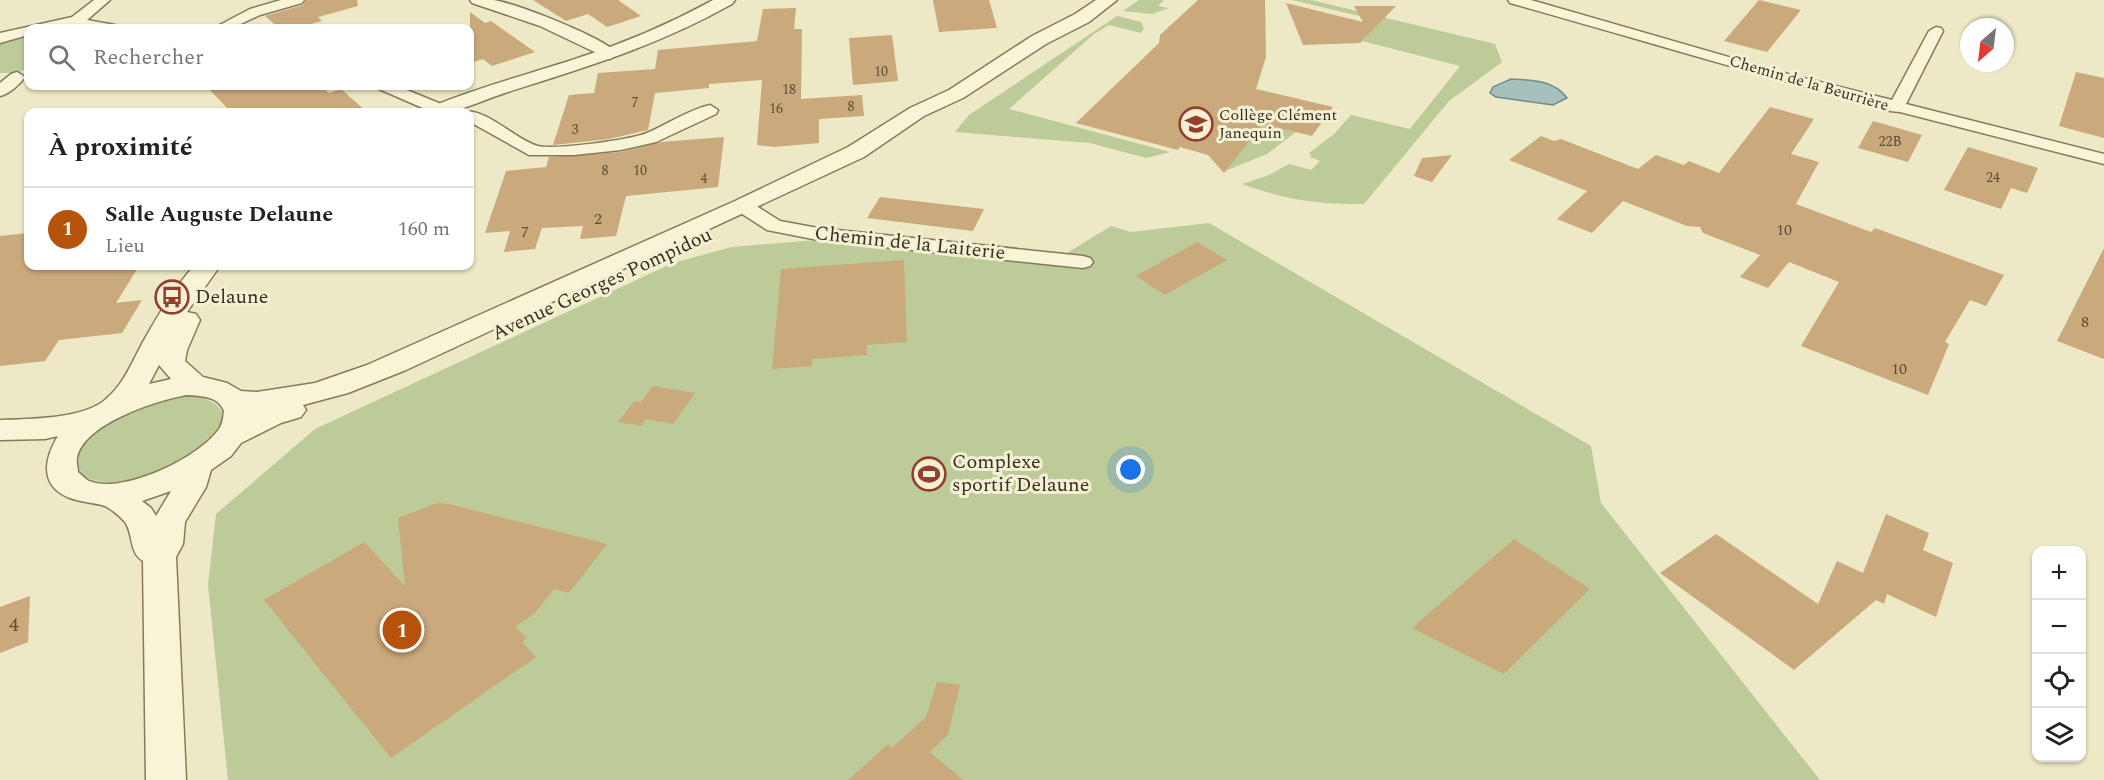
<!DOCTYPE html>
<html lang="fr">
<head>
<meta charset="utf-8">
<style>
	body { margin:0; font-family:Spectral,serif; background:#f6f6f6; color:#222 }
	.controls { position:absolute; right:18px; bottom:18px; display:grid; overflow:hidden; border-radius:12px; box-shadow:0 2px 4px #0004 }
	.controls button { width:54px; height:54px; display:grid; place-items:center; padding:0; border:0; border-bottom:2px solid #e0e0e0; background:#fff; color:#222; font:30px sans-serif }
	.compass { position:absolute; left:1960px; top:18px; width:54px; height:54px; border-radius:50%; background:#fff; box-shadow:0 2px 4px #0004; rotate:208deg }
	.you { position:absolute; left:1131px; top:470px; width:21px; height:21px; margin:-15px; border:4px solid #fff; border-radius:50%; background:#1a73e8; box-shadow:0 0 0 9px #1a73e833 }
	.badge { display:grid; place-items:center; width:39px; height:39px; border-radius:50%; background:#b45309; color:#fff; font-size:20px; font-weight:700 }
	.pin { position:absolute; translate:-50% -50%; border:3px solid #fff; box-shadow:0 2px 6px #0006 }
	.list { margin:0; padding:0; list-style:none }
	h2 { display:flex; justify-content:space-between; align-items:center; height:78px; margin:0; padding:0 24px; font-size:26px }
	h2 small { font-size:20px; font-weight:400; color:#767676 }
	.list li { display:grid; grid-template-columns:39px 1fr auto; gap:18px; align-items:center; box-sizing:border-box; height:84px; padding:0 24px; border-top:2px solid #e0e0e0 }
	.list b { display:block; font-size:22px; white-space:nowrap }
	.list p { margin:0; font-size:20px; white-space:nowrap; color:#767676 }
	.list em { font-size:20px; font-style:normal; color:#767676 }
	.icon { flex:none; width:33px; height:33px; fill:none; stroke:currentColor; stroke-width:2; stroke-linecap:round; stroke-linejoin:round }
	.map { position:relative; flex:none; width:2104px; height:780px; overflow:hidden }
	.search { position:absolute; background:#fff; box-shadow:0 2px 4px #0004; left:24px; top:24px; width:450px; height:66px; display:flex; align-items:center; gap:15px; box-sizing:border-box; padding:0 21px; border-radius:12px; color:#767676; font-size:22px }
	.panel { position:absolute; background:#fff; box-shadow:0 2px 4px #0004; left:24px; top:108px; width:450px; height:162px; border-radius:12px }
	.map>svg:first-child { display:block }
</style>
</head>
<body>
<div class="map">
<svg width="2104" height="780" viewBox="0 0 2104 780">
	<rect width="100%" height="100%" fill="#ede8c5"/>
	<g fill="#bdcb99">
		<polygon points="1139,0 1164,0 1158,6 1169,8 1152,14 1123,11"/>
		<path d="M 1292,0 L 1311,0 L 1495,44 L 1502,62 L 1449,101 L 1364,204 C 1315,204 1288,200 1242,184 L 1269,175 L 1289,164 L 1311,170 L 1320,161 L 1310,157 L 1311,155 L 1309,153 L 1334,134 L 1351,115 L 1410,129 L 1460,66 L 1362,41 L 1380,21 Z"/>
		<polygon points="1117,16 1141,22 1144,29 1141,33 1109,25 1094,34 1009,109 1170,152 1146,158 1090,143 955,132 969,115"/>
		<polygon points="28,35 28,66 19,73 0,73 0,43"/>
		<polygon points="1250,121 1296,132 1267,154 1225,171 1255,134"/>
		<polygon points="1209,223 1591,446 1601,503 1820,780 228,780 208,585 216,514 315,429 673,263 732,247 817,240 1067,253 1111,226 1131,232"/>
		<path d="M 188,395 C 212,397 237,412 215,437 C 207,447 182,464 171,470 C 164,473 156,474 149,476 C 131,481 72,493 79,457 C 81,445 90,434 99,427 C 113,418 132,408 148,402 C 160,397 175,397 188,395 Z"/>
	</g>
	<path fill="#a6c0bd" stroke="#6d8e8c" stroke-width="1.5" d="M 1511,79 C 1532,80 1554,80 1567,98 L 1553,105 L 1496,97 L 1490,93 L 1493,87 Z"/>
	<g fill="#caa97c">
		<polygon points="306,0 357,0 358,6 318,17 322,21 297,28 279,28 265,16 303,5"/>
		<polygon points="533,0 618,0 641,16 607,27 588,14 566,21"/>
		<polygon points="933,0 989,0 997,28 939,32"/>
		<polygon points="1198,0 1265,0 1266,57 1256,89 1333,107 1312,136 1263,124 1224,173 1208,155 1180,147 1178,150 1076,123 1159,43 1160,35"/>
		<polygon points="1759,0 1801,10 1767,52 1724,41"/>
		<polygon points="1286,3 1363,22 1354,6 1396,6 1360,43 1303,45"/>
		<polygon points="796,8 794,29 802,29 801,99 862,95 864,116 819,119 819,143 774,147 757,145 762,80 709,84 709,88 655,93 648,130 609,139 553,145 569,95 594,93 598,73 655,69 658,50 757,41 763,9"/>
		<polygon points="470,12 485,23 491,21 535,52 492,66 483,59 470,63"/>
		<polygon points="892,35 898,81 853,85 849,38"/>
		<polygon points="2076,72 2104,78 2104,138 2059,126"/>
		<polygon points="206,86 321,86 329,93 341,89 367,112 231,112"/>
		<polygon points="1770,107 1814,119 1791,154 1819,162 1796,204 1871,232 1875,228 2004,275 1986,306 1970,300 1945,342 1949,344 1928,395 1801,346 1839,282 1789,262 1768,288 1740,277 1760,255 1703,233 1700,227 1687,226 1623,201 1592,233 1557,219 1587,191 1509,160 1541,136 1554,141 1561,139 1638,169 1656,155 1684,165 1689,161 1719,173"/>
		<polygon points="1873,121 1922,135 1908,162 1858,148"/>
		<polygon points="724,137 718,187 626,196 616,236 580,239 583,226 542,228 535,249 504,252 510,231 485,233 506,171 546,167 549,157 621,152 661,142"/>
		<polygon points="1968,147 2038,168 2027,193 2011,188 2001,209 1944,190"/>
		<polygon points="1452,155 1432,182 1414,176 1422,158"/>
		<polygon points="880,197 984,209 973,231 867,218"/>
		<polygon points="28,233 28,266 139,266 116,303 142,300 122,333 59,340 45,361 0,366 0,236"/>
		<polygon points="1197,242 1227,260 1165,295 1136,276"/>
		<polygon points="2104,248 2104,359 2057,341"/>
		<polygon points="904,260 907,342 867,345 867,355 812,359 812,366 772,369 781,269"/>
		<polygon points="653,386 695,393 673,424 646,419 642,426 618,422 634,401 641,402"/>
		<polygon points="438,503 449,504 607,544 569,593 554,589 535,613 515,627 527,638 522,642 536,657 391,758 264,600 364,542 405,586 398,518"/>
		<polygon points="1886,514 1929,533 1923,550 1953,563 1936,617 1887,594 1884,604 1876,600 1794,670 1660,573 1716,534 1818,604 1837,561 1863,573"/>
		<polygon points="1514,539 1590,589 1504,674 1412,628"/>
		<polygon points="30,596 28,642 0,653 0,607"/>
		<polygon points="937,682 960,685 948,735 930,752 963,780 848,780 888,744 892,748 926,717"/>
	</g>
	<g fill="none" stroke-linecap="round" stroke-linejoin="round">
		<g stroke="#877a5b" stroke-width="3">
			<g id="minor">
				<polygon points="94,0 110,0 87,20 115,25 117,28 81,28 75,25 56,28 28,28 28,35 0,43 0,33 72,17"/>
				<polygon points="281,0 304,0 302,3 260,15 232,28 214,28 250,9"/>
				<path d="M 470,0 C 478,0 486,0 493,0 C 516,3 605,38 618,54 L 610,59 L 605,57 L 540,26 L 472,3 Z"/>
				<path d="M 1508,0 L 1531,0 L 1788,74 L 1892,100 L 1929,31 L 1936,27 L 1941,28 L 1943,31 L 1906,104 L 2104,154 L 2104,164 L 1900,112 L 1890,111 L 1889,109 C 1762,77 1636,38 1510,3 Z"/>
				<path d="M 17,72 L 25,77 C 19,85 9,94 0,96 L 0,83 L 11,74 Z"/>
				<polygon points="377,86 397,86 446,106 448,110 447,112 432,112 379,89"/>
				<path d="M 710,105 L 718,110 L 716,114 L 656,142 L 621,150 L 574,155 L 529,155 L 470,122 L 470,112 L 464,112 C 485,107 517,141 538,146 C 555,150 630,140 647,133 C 668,124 688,110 710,105 Z"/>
				<polygon points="743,200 750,202 780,221 818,228 1083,256 1090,258 1093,262 1090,266 1083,268 818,240 767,230 736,210 734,206 736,202"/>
			</g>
		</g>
		<g stroke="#877a5b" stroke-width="3">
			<g id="tertiary">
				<path d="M 713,0 L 735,0 L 732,4 C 657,46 589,66 508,92 C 479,101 455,116 424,112 L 428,108 C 478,87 530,74 581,57 C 627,42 671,23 713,0 Z"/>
				<path d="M 1096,0 L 1117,0 L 1089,22 L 1046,44 L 963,98 L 924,116 L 864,157 L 406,370 L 348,393 L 303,405 L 306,410 L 301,417 L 281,423 L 241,443 L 231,456 L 211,470 L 206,487 L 185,522 L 183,544 L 176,557 L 186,780 L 146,780 L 143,561 C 128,552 134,532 124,521 C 120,516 111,509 105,506 C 97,503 80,502 70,498 C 39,486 44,459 58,436 L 45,439 L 0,440 L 0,420 C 28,419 85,419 106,399 C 124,384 132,362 143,342 C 158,315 174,288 194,266 L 220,266 L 187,312 L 196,314 L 200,320 L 187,350 L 185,361 L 203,377 L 227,383 L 241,391 L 257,392 L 315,383 L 367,365 L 735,201 L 848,147 L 910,108 L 949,90 L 1032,36 L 1075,14 ZM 159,365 L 171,379 L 149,384 ZM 187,395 C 201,396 218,396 224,411 C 223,418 223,423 219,429 C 200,457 123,495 89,481 C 85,479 82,475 78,472 C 78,468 76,462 77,458 C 83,424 157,400 187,395 ZM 171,491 L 156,516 L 151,508 L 142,501 Z"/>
			</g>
		</g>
		<use href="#minor" fill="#f8f4d8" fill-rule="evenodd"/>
		<use href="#tertiary" fill="#f8f4d8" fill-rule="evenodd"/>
	</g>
	<defs>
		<g id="school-ring" transform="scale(1.725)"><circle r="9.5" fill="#f4f0d4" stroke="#943e2d" stroke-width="1.5"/><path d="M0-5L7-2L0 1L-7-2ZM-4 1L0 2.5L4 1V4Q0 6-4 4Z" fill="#943e2d"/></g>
		<g id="bus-ring" transform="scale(1.725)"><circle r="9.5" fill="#f4f0d4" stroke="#943e2d" stroke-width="1.5"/><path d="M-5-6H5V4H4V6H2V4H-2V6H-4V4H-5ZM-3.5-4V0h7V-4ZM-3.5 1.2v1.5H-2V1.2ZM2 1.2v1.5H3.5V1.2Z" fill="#943e2d"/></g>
		<g id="stadium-ring" transform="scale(1.725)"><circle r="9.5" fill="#f4f0d4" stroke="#943e2d" stroke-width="1.5"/><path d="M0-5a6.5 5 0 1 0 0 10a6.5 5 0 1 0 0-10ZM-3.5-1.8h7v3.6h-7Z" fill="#943e2d"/></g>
	</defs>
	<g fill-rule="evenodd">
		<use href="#school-ring" x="1196" y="124"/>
		<use href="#bus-ring" x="172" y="297"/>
		<use href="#stadium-ring" x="929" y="474"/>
	</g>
	<g text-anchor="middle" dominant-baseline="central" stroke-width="6" stroke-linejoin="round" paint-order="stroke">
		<g font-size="14" fill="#5c4e36">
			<text x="881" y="71">10</text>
			<text x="789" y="89">18</text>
			<text x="635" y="102">7</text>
			<text x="851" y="106">8</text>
			<text x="776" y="108">16</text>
			<text x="575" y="129">3</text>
			<text x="1890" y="141">22B</text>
			<text x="605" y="170">8</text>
			<text x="640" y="170">10</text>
			<text x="1993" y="177">24</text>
			<text x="704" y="178">4</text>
		</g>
		<g font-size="16" fill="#382f1f" stroke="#f4f0d4">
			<text transform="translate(1809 83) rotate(16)">Chemin de la Beurrière</text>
		</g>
		<g font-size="16" fill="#382f1f" stroke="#f4f0d4" text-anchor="start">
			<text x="1219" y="115">Collège Clément<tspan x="1219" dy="18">Janequin</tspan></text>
		</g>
		<g font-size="16" fill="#5c4e36">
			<text x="598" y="219">2</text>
			<text x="1784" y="230">10</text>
			<text x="525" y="232">7</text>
			<text x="2085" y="322">8</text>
			<text x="1899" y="369">10</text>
		</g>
		<g font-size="20" fill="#382f1f" stroke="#f4f0d4">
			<text transform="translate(910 243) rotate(6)">Chemin de la Laiterie</text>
			<text transform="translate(602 284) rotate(-25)">Avenue Georges Pompidou</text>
		</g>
		<g font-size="20" fill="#382f1f" stroke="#f4f0d4" text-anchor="start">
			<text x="195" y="297">Delaune</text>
			<text x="952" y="462">Complexe<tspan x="952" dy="23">sportif Delaune</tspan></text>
		</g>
		<g font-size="20" fill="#5c4e36">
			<text x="14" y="625">4</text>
		</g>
	</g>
</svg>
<div class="controls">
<button>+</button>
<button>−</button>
<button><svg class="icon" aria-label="locate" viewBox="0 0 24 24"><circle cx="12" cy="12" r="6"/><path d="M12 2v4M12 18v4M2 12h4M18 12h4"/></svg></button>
<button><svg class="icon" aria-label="layers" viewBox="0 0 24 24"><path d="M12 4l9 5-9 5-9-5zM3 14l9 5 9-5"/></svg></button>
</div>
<svg class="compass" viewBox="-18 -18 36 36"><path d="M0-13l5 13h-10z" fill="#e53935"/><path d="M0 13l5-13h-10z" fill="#767676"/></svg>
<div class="you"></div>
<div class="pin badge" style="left:402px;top:630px">1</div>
<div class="search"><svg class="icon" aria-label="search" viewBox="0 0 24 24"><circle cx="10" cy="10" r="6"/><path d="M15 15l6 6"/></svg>Rechercher</div>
<section class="panel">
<h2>À proximité<small></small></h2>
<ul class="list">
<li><span class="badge">1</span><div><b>Salle Auguste Delaune</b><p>Lieu</p></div><em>160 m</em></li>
</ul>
</section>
</div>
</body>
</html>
